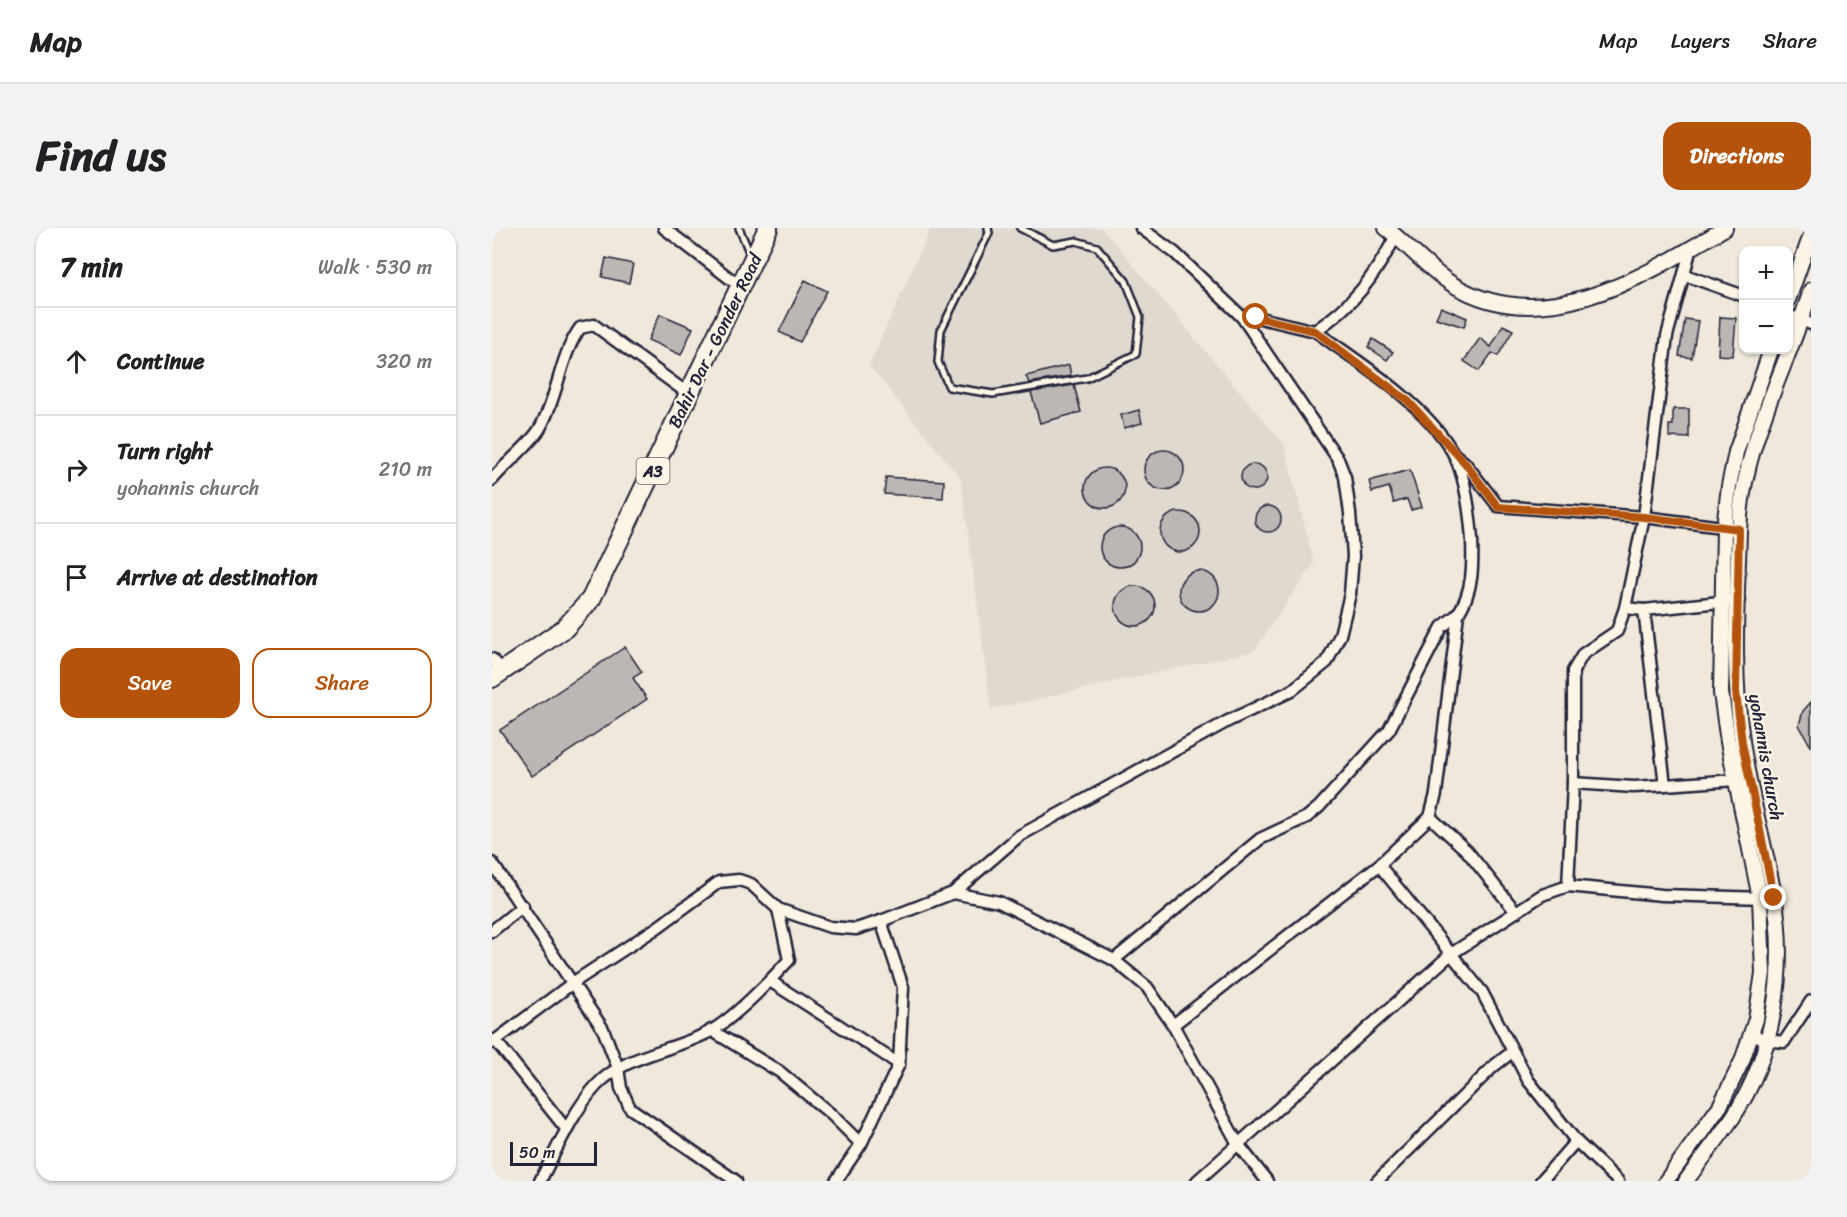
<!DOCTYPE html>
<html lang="en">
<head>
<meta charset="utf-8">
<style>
	body { margin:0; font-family:Sriracha,sans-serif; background:#f2f2f2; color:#202124 }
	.controls { position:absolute; right:18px; top:18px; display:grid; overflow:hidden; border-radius:12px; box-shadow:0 2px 4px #0004 }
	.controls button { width:54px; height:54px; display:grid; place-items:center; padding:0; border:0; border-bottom:2px solid #e0e0e0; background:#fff; color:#202124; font:30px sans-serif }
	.scale { position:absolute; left:18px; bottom:15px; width:87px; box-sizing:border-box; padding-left:6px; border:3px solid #22223b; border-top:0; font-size:16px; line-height:21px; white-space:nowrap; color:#22223b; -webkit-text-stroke:4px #fcf5e5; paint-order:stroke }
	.stop { position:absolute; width:18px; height:18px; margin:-14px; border:4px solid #b45309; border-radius:50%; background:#fff }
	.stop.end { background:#b45309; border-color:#fff; box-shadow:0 2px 6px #0008 }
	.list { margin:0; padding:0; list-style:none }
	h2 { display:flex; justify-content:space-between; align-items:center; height:78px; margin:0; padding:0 24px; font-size:26px }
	h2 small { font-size:20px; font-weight:400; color:#757577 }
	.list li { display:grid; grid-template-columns:39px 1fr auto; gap:18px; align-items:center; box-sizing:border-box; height:108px; padding:0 24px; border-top:2px solid #e0e0e0 }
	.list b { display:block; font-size:22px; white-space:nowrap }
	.list p { margin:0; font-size:20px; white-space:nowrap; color:#757577 }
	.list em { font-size:20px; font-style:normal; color:#757577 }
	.actions { display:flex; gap:12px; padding:18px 24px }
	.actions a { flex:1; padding:14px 0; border:2px solid #b45309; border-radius:18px; text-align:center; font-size:21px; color:#b45309 }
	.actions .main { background:#b45309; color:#fff }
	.icon { flex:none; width:33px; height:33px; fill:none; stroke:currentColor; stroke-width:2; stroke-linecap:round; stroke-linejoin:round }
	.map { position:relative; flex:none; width:1319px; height:953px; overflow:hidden; border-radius:18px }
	header { display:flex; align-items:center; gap:36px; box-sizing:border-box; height:84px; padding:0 30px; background:#fff; border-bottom:2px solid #e0e0e0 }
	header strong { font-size:28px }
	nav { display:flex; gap:33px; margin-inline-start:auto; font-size:21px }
	.intro { display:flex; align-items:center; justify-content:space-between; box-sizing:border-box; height:144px; padding:0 36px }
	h1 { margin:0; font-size:42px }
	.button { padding:15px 27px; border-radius:18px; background:#b45309; color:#fff; font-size:21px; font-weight:700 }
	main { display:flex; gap:36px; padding:0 36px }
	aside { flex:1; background:#fff; border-radius:18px; box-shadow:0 2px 4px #0004 }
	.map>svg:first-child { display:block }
</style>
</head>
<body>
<header>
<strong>Map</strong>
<nav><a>Map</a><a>Layers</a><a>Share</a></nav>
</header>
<div class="intro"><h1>Find us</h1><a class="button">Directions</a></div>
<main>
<aside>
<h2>7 min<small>Walk · 530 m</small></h2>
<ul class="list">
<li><svg class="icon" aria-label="ahead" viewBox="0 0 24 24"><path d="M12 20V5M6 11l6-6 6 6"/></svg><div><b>Continue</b></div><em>320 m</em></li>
<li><svg class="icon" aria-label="right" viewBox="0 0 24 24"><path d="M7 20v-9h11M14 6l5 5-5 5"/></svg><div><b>Turn right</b><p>yohannis church</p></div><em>210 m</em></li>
<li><svg class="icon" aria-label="arrive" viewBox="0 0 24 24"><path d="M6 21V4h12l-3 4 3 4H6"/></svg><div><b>Arrive at destination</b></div></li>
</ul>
<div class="actions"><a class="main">Save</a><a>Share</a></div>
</aside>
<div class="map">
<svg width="1319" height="953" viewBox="0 0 1319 953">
	<rect width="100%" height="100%" fill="#efe8db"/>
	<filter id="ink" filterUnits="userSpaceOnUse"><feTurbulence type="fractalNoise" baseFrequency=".0167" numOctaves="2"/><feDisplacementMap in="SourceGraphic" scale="12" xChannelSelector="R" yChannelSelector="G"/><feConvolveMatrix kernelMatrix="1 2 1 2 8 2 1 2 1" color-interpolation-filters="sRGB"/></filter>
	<g filter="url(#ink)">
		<polygon fill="#e0d9cf" points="439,0 610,0 792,216 822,335 762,423 499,481 469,251 377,137"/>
		<g fill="#bcb7b3" stroke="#22223b" stroke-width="1.5">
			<polygon points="114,30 141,36 137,55 110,49"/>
			<polygon points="313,52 335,63 308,114 287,104"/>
			<polygon points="949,79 975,90 972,99 944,90"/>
			<polygon points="168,86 201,100 189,127 156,112"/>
			<polygon points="1228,89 1244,90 1241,128 1226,127"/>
			<polygon points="1193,91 1206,93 1200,130 1187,128"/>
			<polygon points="1011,97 1021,102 1006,128 1000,125 987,143 972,133 988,110 999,119"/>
			<polygon points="881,111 901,124 895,132 876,119"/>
			<polygon points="577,137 579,148 537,155 534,148"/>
			<polygon points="582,157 589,184 548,195 539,164"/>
			<polygon points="1181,181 1197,181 1197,210 1177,209 1177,197 1181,197"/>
			<polygon points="647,182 650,195 632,200 629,187"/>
			<circle cx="672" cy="242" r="20"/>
			<circle cx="762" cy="249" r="13"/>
			<circle cx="613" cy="260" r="20"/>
			<polygon points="918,242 930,279 919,282 915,271 902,275 897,259 880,264 877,253"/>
			<polygon points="394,249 452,253 451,270 392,266"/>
			<circle cx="776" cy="291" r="13"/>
			<circle cx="688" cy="304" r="20"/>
			<circle cx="628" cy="319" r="20"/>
			<circle cx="707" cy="363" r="20"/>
			<circle cx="643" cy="378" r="20"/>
			<polygon points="133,419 150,444 141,450 155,471 40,548 8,502"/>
			<polygon points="1319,474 1319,519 1307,497 1311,483"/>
		</g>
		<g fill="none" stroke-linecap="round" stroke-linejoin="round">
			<g stroke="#22223b" stroke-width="10">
				<g id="service">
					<polyline points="247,0 258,26"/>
					<polyline points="496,0 497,5 449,102 446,134 457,159 501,166 595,150 644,126 648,89 634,53 605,19 584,13 561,17 528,0"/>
				</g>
			</g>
			<g stroke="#22223b" stroke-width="15">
				<g id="minor">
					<polyline points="172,0 249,59"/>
					<polyline points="1193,47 1252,68"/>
					<polyline points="1296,87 1319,96"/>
					<polyline points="750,89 764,89 823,103"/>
					<polyline points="962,226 973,235 1006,278 1152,289 1238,300"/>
					<path d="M 0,252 C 13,236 40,215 48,200 C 67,166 67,130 88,100 L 102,97 L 198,167"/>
					<polyline points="1133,380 1152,382 1247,372"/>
					<polyline points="0,431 11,443"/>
					<polyline points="1081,555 1142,559 1173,557 1152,382"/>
					<polyline points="1173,557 1244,552"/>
					<polyline points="938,589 975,623 1024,684"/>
					<polyline points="0,635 111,801 126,840 129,860 138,880 244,953"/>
					<polyline points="887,637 990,764 1036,852 1084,913 1126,953"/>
					<polyline points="1076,658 1081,555 1081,443 1091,426 1125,403 1133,380 1152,289 1175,108 1199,20"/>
					<polyline points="461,665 507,674 622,732 655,759 681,797 746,916 775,953"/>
					<polyline points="0,703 31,678"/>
					<polyline points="622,732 768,611 815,589 827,579 897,502 950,399 966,386"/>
					<polyline points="278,753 407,836"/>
					<path d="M 681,797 L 887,637 L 938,589 L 944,566 L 966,386 C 981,363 981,338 980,312 C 978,285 974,247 960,223 C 932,175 868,135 823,103 C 864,75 881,50 904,8"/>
					<polyline points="219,802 288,844 340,887 369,916"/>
					<polyline points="1259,805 1273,812 1292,814 1319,773"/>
					<polyline points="3,812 75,902"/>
					<polyline points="0,815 82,754 166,699 227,654 247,652 259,656 286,681 338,699 364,701 389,693 461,665 527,608 736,493 799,463 835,434 848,407 858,366 861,328 858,285 853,249 846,231 750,89 683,25 649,0"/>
					<path d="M 48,953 C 64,923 81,883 104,858 C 133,826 183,823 219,803 C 242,790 279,752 297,732 L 286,681"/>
					<polyline points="344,953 369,916 407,836 411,759 389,693"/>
					<polyline points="705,953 959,726 1050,667 1076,658 1170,667 1273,670"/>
					<polyline points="885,953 1002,838 1020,824"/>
					<polyline points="1049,953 1084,913"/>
				</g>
			</g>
			<g stroke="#22223b" stroke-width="18">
				<g id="tertiary">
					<path d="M 894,0 C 916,17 936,41 960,56 C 1052,113 1154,47 1233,0"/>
					<polyline points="1296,72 1319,7"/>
					<polyline points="1174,953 1228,878 1250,833 1264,791 1271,745 1268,670 1236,514 1229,465 1232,300 1237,258 1244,224 1279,122"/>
					<path d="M 1194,953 C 1209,932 1226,911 1241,889 C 1282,827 1295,741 1282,668 C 1273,616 1257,565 1250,513 C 1240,444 1245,372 1247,303 C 1250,217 1294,143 1319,62"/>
				</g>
			</g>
			<g stroke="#22223b" stroke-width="22">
				<polyline id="trunk" points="0,450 73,400 99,371 276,0"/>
			</g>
			<use href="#service" stroke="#fcf5e5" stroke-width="5"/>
			<use href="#minor" stroke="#fcf5e5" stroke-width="10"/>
			<use href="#tertiary" stroke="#fcf5e5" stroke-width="14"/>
			<use href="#trunk" stroke="#fcf5e5" stroke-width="18"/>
		</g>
	</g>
	<g fill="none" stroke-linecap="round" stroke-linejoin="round" filter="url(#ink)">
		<polyline stroke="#b45309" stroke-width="8" points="764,89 823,103 916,173 973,235 1006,279 1152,289 1247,301 1244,464 1250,515 1282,670"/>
	</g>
	<g text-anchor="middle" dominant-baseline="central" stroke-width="5" stroke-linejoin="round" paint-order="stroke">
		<rect fill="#fcf5e5" stroke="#63616e" stroke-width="1.5" x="144.5" y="230" width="33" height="26" rx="4.5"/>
		<g font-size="16" font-weight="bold" fill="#22223b">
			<text x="161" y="243">A3</text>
		</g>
		<g font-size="18" fill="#22223b" stroke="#fcf5e5">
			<text transform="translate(223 113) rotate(-64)">Bahir Dar - Gonder Road</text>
			<text transform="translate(1274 529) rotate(80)">yohannis church</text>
		</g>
	</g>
</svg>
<div class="controls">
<button>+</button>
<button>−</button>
</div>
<div class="scale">50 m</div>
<div class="stop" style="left:764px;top:89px"></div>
<div class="stop end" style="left:1282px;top:670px"></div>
</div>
</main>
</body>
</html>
